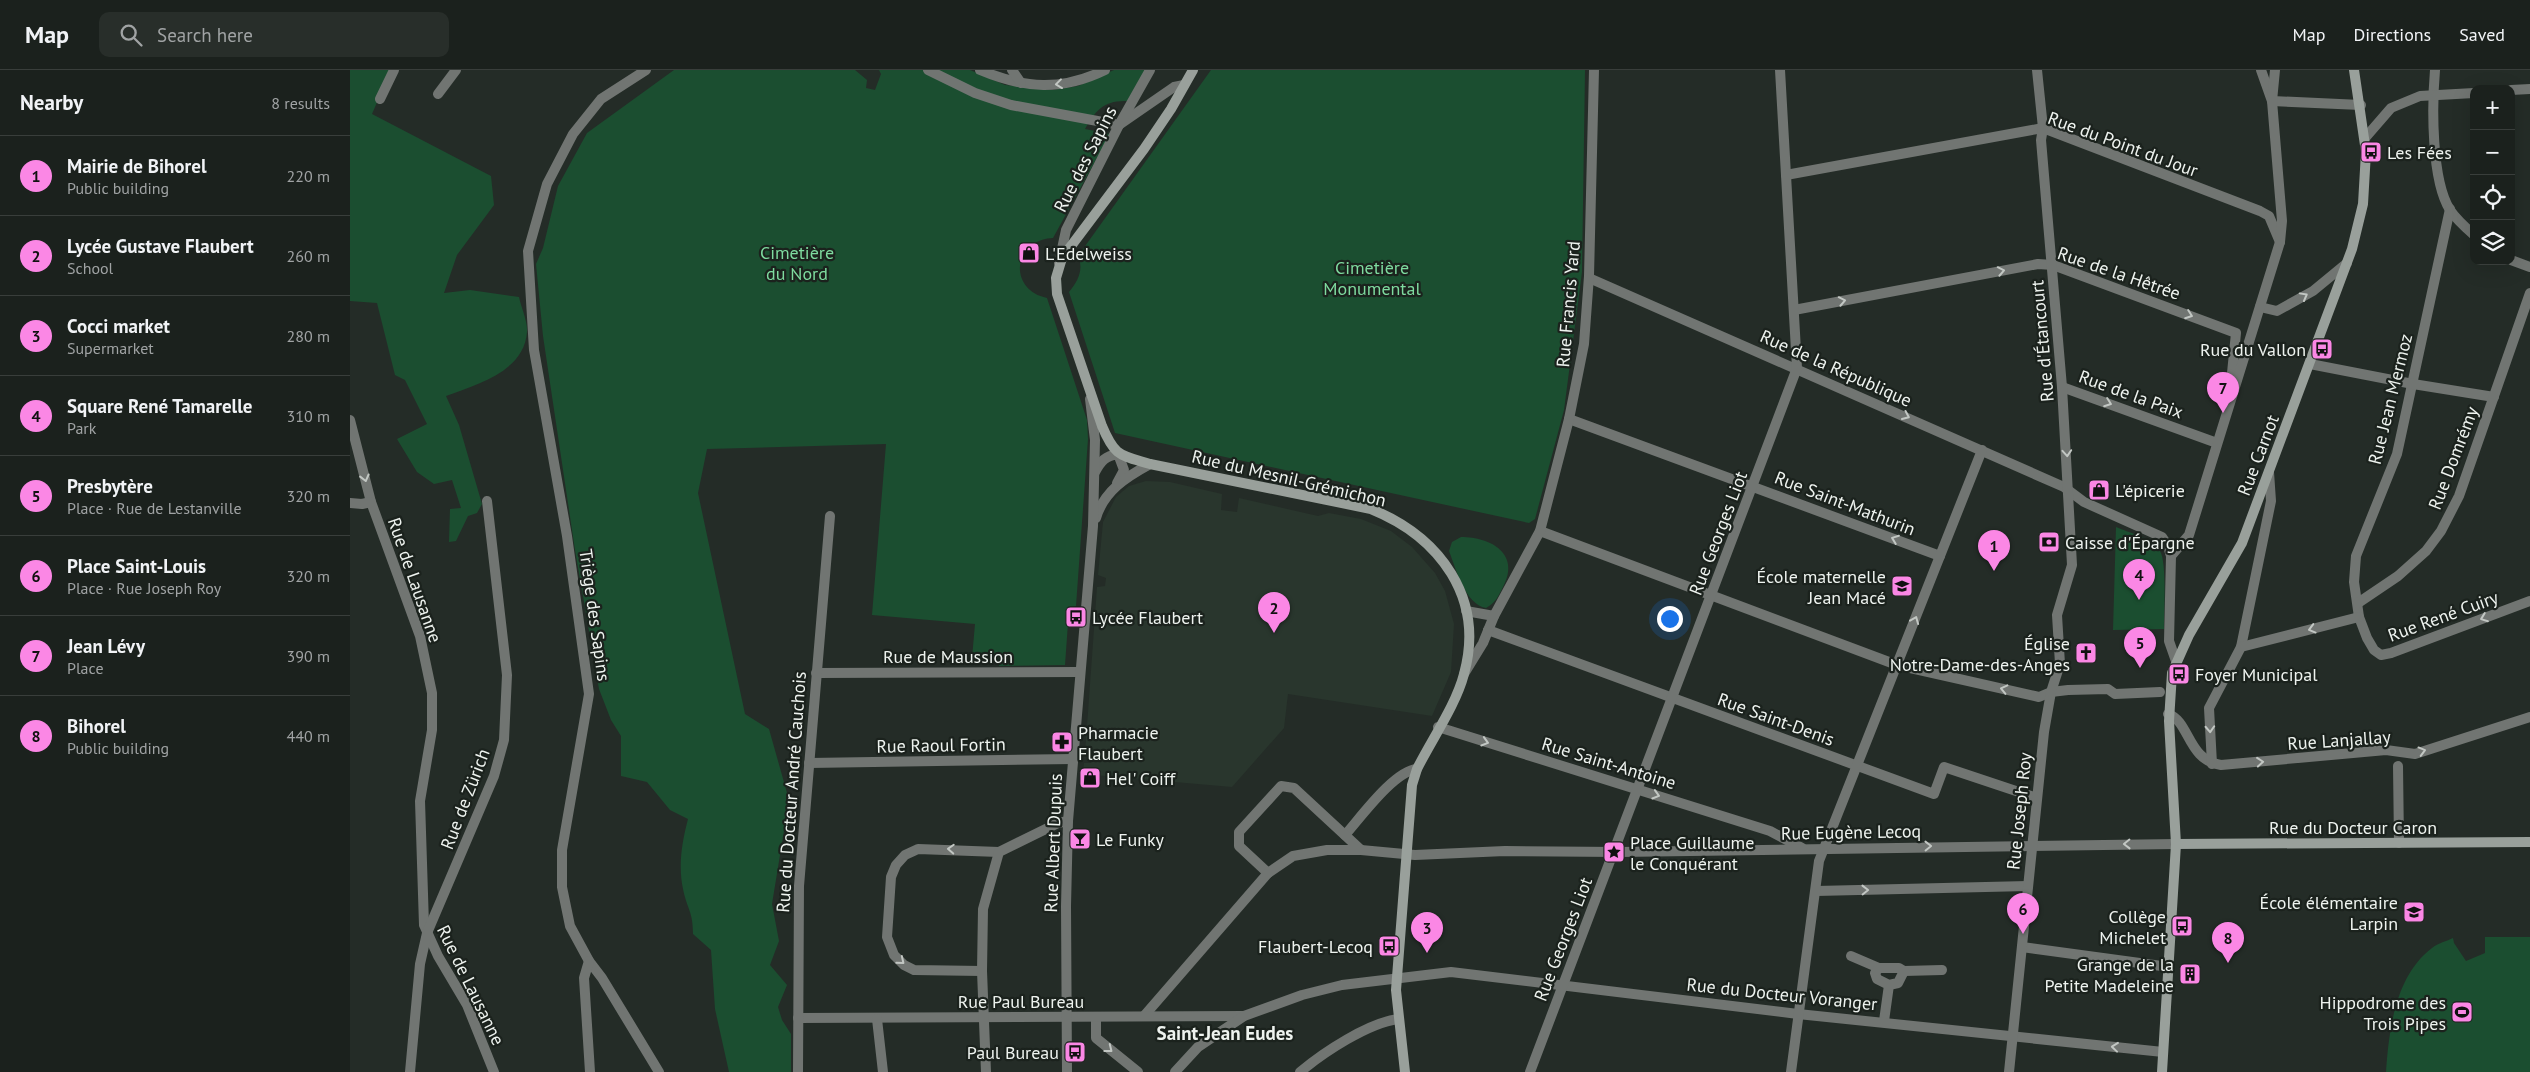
<!DOCTYPE html>
<html lang="en">
<head>
<meta charset="utf-8">
<style>
	body { margin:0; font-family:"PT Sans",sans-serif; background:#282e2a; color:#f1f3f6 }
	.controls { position:absolute; right:15px; top:15px; display:grid; overflow:hidden; border-radius:10px; box-shadow:0 5px 20px #0002 }
	.controls button { width:45px; height:45px; display:grid; place-items:center; padding:0; border:0; border-bottom:1px solid #393e3b; background:#1b211d; color:#f1f3f6; font:25px sans-serif }
	.you { position:absolute; left:1319px; top:548px; width:18px; height:18px; margin:-12px; border:4px solid #fff; border-radius:50%; background:#1a73e8; box-shadow:0 0 0 8px #1a73e833 }
	.badge { display:grid; place-items:center; width:32px; height:32px; border-radius:50%; background:#fb87e5; color:#111; font-size:16px; font-weight:700 }
	.pin { position:absolute; translate:-50% -41px; filter:drop-shadow(0 1px 2px #0008) }
	.pin::after { content:''; position:absolute; top:26px; width:18px; height:15px; background:inherit; clip-path:polygon(0 0,100% 0,50% 100%) }
	.list { margin:0; padding:0; list-style:none }
	h2 { display:flex; justify-content:space-between; align-items:center; height:65px; margin:0; padding:0 20px; font-size:21px }
	h2 small { font-size:16px; font-weight:400; color:#a0a3a4 }
	.list li { display:grid; grid-template-columns:32px 1fr auto; gap:15px; align-items:center; box-sizing:border-box; height:80px; padding:0 20px; border-top:1px solid #393e3b }
	.list b { display:block; font-size:19px; white-space:nowrap }
	.list p { margin:0; font-size:16px; white-space:nowrap; color:#a0a3a4 }
	.list em { font-size:16px; font-style:normal; color:#a0a3a4 }
	.icon { flex:none; width:28px; height:28px; fill:none; stroke:currentColor; stroke-width:2; stroke-linecap:round; stroke-linejoin:round }
	.map { position:relative; flex:none; width:2180px; height:1002px; overflow:hidden }
	header { display:flex; align-items:center; gap:30px; box-sizing:border-box; height:70px; padding:0 25px; background:#1b211d; border-bottom:1px solid #393e3b }
	header strong { font-size:24px }
	nav { display:flex; gap:28px; margin-inline-start:auto; font-size:18px }
	.search { width:350px; height:45px; background:#282e2a; display:flex; align-items:center; gap:12px; box-sizing:border-box; padding:0 18px; border-radius:10px; color:#a0a3a4; font-size:19px }
	main { display:flex }
	aside { flex:1; background:#1b211d }
	.map>svg:first-child { display:block }
</style>
</head>
<body>
<header>
<strong>Map</strong>
<div class="search"><svg class="icon" aria-label="search" viewBox="0 0 24 24"><circle cx="10" cy="10" r="6"/><path d="M15 15l6 6"/></svg>Search here</div>
<nav><a>Map</a><a>Directions</a><a>Saved</a></nav>
</header>
<main>
<aside>
<h2>Nearby<small>8 results</small></h2>
<ul class="list">
<li><span class="badge">1</span><div><b>Mairie de Bihorel</b><p>Public building</p></div><em>220 m</em></li>
<li><span class="badge">2</span><div><b>Lycée Gustave Flaubert</b><p>School</p></div><em>260 m</em></li>
<li><span class="badge">3</span><div><b>Cocci market</b><p>Supermarket</p></div><em>280 m</em></li>
<li><span class="badge">4</span><div><b>Square René Tamarelle</b><p>Park</p></div><em>310 m</em></li>
<li><span class="badge">5</span><div><b>Presbytère</b><p>Place · Rue de Lestanville</p></div><em>320 m</em></li>
<li><span class="badge">6</span><div><b>Place Saint-Louis</b><p>Place · Rue Joseph Roy</p></div><em>320 m</em></li>
<li><span class="badge">7</span><div><b>Jean Lévy</b><p>Place</p></div><em>390 m</em></li>
<li><span class="badge">8</span><div><b>Bihorel</b><p>Public building</p></div><em>440 m</em></li>
</ul>
</aside>
<div class="map">
<svg width="2180" height="1002" viewBox="0 0 2180 1002">
	<rect width="100%" height="100%" fill="#242c27"/>
	<polygon fill="#29362d" points="796,411 820,412 872,424 871,440 887,442 889,428 968,446 979,443 1011,449 1041,461 1062,477 1085,503 1095,521 1104,554 1101,602 1082,646 938,624 934,658 882,717 733,704 734,693 741,693 741,684 735,684 747,517 755,516 756,508 748,505 753,452 766,427 779,416"/>
	<g fill="#1b4e30">
		<path d="M 0,0 L 41,0 L 22,44 L 141,106 L 144,135 L 107,185 L 94,223 L 120,220 L 169,227 C 171,237 178,252 177,262 C 174,302 127,314 96,326 L 109,355 L 132,434 L 127,443 L 118,446 L 106,471 L 99,472 L 100,439 L 111,438 L 102,410 L 84,414 L 67,402 L 47,369 L 77,354 L 55,310 L 45,305 L 27,233 L 0,231 Z"/>
		<path d="M 324,0 L 505,0 L 517,10 L 516,18 L 525,20 L 531,4 L 529,0 L 620,0 L 655,15 L 703,20 L 728,16 L 764,0 L 795,0 L 777,31 C 754,30 745,41 735,59 L 760,64 L 703,168 C 662,170 658,220 697,228 L 737,350 L 738,369 L 726,536 L 719,539 L 715,595 L 649,596 L 648,588 L 622,588 L 625,554 L 522,545 L 536,374 L 357,379 L 348,423 L 395,644 L 419,659 L 439,730 L 422,834 L 429,871 L 420,895 L 437,915 L 428,937 L 432,950 L 441,964 L 441,1002 L 379,1002 L 365,939 L 361,880 L 343,864 C 343,841 337,839 333,819 C 328,796 332,772 338,749 L 320,740 L 297,712 L 271,706 L 271,666 L 261,650 L 249,619 L 225,480 L 193,266 L 186,194 L 193,178 L 208,116 L 237,63 Z"/>
		<path d="M 861,0 L 1235,0 L 1232,202 L 1214,340 L 1185,449 L 1179,453 L 765,363 L 719,222 C 728,211 734,200 728,186 Z"/>
		<path d="M 1766,457 C 1779,463 1803,468 1810,481 C 1817,492 1814,543 1814,559 L 1763,560 Z"/>
		<path d="M 1111,467 C 1141,467 1171,484 1153,517 C 1148,527 1145,533 1136,538 C 1115,534 1106,499 1099,481 L 1102,472 Z"/>
		<path d="M 2135,867 L 2180,867 L 2180,1002 L 2036,1002 C 2039,960 2045,906 2082,878 C 2088,873 2097,871 2103,868 L 2104,873 L 2116,891 L 2135,883 Z"/>
	</g>
	<g fill="none" stroke-linecap="round" stroke-linejoin="round">
		<g stroke="#717572" stroke-width="10">
			<polyline points="296,0 251,29 223,64 197,114 178,181 184,280 217,466 239,624 212,780 212,817 220,856 239,891 252,908 309,1002"/>
			<polyline points="578,0 625,23 661,35 769,55 824,17 834,15"/>
			<path d="M 630,0 C 675,19 712,21 755,0"/>
			<polyline points="662,0 671,13"/>
			<polyline points="1911,0 1922,31 2011,35"/>
			<path d="M 2085,0 C 2082,35 2081,110 2100,140 C 2106,149 2116,158 2124,165"/>
			<polyline points="2161,20 2180,19"/>
			<polyline points="88,24 106,0"/>
			<polyline points="30,29 44,0"/>
			<polyline points="2015,68 2041,38 2070,26 2124,23"/>
			<polyline points="1436,105 1693,58 1910,141 1919,146 1930,172"/>
			<polyline points="2100,139 2047,384 2006,486 2004,512 2009,547 2017,568 2024,580 2031,585 2041,583 2180,531"/>
			<polyline points="2161,190 2180,197"/>
			<polyline points="709,193 716,160 769,55 800,0"/>
			<polyline points="1239,208 1714,417 1734,432 1812,467 1818,476 1821,486 1819,571 1826,591"/>
			<polyline points="1910,237 1927,241 1963,221 1997,193"/>
			<polyline points="1444,240 1688,194 1703,195 1886,263 1882,303 1887,309"/>
			<polyline points="1960,294 2063,314 2144,327"/>
			<polyline points="1712,317 1867,373"/>
			<polyline points="1219,349 1590,486"/>
			<polyline points="0,350 21,432 70,566 82,623 82,660 70,731 74,855 88,886 117,935 144,1002"/>
			<path d="M 745,402 C 751,391 755,386 768,384 L 774,400 L 767,413"/>
			<polyline points="0,433 12,434 21,432"/>
			<path d="M 746,448 C 754,421 776,407 800,394"/>
			<polyline points="1190,461 1547,595 1689,627 1701,622 1718,620 1758,619 1765,624 1810,622"/>
			<polyline points="1821,486 1839,465 1930,172 1932,151 1922,31 1925,0"/>
			<polyline points="2008,533 2048,506 2076,481 2091,461 2109,426 2180,223"/>
			<polyline points="1116,541 1144,546"/>
			<polyline points="1138,560 1584,724 1594,697 1687,728"/>
			<polyline points="1891,577 1921,431 1919,402"/>
			<polyline points="466,603 729,602"/>
			<polyline points="1114,604 1133,573 1144,546 1190,461 1219,349 1234,274 1239,206 1244,0"/>
			<path d="M 1818,644 C 1840,651 1837,690 1871,695 L 2036,680 L 2065,684 L 2180,647"/>
			<polyline points="1088,657 1420,761 1452,778"/>
			<polyline points="459,693 723,689"/>
			<polyline points="1862,694 1859,638 1891,577 2009,547"/>
			<polyline points="2048,696 2049,773"/>
			<path d="M 995,765 C 1011,747 1044,701 1067,699"/>
			<polyline points="918,803 889,776 889,762 931,716 944,718 1011,780"/>
			<polyline points="1466,821 1678,816"/>
			<polyline points="1672,877 1819,897"/>
			<polyline points="1501,886 1529,898"/>
			<polyline points="239,891 234,908 240,1002"/>
			<polyline points="632,901 564,900 554,895 544,885 537,867 541,807 546,795 555,785 568,779 649,782"/>
			<polyline points="1554,901 1592,900"/>
			<polyline points="794,946 918,803 943,786 977,780 1011,780 1065,785 1155,781 1269,782 1826,774"/>
			<polyline points="746,947 746,968 788,1002"/>
			<polyline points="448,948 894,946"/>
			<polyline points="527,949 533,1002"/>
			<polyline points="1534,951 1539,915 1527,909 1525,903 1529,898 1549,898 1554,901 1548,913 1539,915"/>
			<polyline points="60,1002 70,894 77,863 144,706 154,670 157,605 137,431"/>
			<polyline points="448,1002 449,816 480,446"/>
			<polyline points="636,1002 632,901 633,839 649,782 708,753 718,751"/>
			<polyline points="717,1002 716,836 718,751 743,456 745,370 740,329"/>
			<polyline points="825,1002 848,977 894,946 952,925 992,915 1101,902 1448,944 1813,982"/>
			<path d="M 950,1002 C 974,982 1018,953 1048,949"/>
			<polyline points="1180,1002 1447,298 1430,0"/>
			<polyline points="1441,1002 1469,791 1632,380"/>
			<polyline points="1659,1002 1694,662 1701,622 1710,594 1707,545 1722,495 1712,317 1691,70 1693,58 1687,0"/>
		</g>
		<g stroke="#99a09b" stroke-width="10">
			<path d="M 843,0 L 821,39 L 794,79 L 712,188 L 706,208 L 707,224 L 752,356 C 765,387 770,385 800,394 L 1021,439 C 1090,467 1135,528 1114,604 C 1106,635 1082,669 1067,699 L 1062,715 L 1046,920 L 1055,1002"/>
			<polyline points="1826,774 2180,772"/>
			<polyline points="1812,1002 1826,774 1819,651 1822,603 1839,565 1892,473 2002,179 2013,134 2016,82 2004,0"/>
		</g>
	</g>
	<defs><path id="oneway-chevron" d="M-2-3.5L2.5 0L-2 3.5" fill="none" stroke-width="1.6" stroke-linecap="round" stroke-linejoin="round" transform="scale(1.25)"/></defs>
	<g stroke="#c2c7c3">
		<use href="#oneway-chevron" transform="translate(709 14) rotate(173)"/>
		<use href="#oneway-chevron" transform="translate(1651 201) rotate(-11)"/>
		<use href="#oneway-chevron" transform="translate(1954 226) rotate(-29)"/>
		<use href="#oneway-chevron" transform="translate(1492 231) rotate(-11)"/>
		<use href="#oneway-chevron" transform="translate(1839 245) rotate(20)"/>
		<use href="#oneway-chevron" transform="translate(1758 333) rotate(20)"/>
		<use href="#oneway-chevron" transform="translate(1556 346) rotate(24)"/>
		<use href="#oneway-chevron" transform="translate(1717 383) rotate(86)"/>
		<use href="#oneway-chevron" transform="translate(15 408) rotate(76)"/>
		<use href="#oneway-chevron" transform="translate(1545 469) rotate(-159)"/>
		<use href="#oneway-chevron" transform="translate(2134 548) rotate(159)"/>
		<use href="#oneway-chevron" transform="translate(1565 550) rotate(-68)"/>
		<use href="#oneway-chevron" transform="translate(1962 559) rotate(165)"/>
		<use href="#oneway-chevron" transform="translate(1654 619) rotate(-167)"/>
		<use href="#oneway-chevron" transform="translate(1860 659) rotate(87)"/>
		<use href="#oneway-chevron" transform="translate(1135 672) rotate(17)"/>
		<use href="#oneway-chevron" transform="translate(2072 681) rotate(-15)"/>
		<use href="#oneway-chevron" transform="translate(1910 692) rotate(-5)"/>
		<use href="#oneway-chevron" transform="translate(1306 725) rotate(17)"/>
		<use href="#oneway-chevron" transform="translate(1777 774) rotate(179)"/>
		<use href="#oneway-chevron" transform="translate(1578 776) rotate(-1)"/>
		<use href="#oneway-chevron" transform="translate(601 779) rotate(-177)"/>
		<use href="#oneway-chevron" transform="translate(1515 820) rotate(-1)"/>
		<use href="#oneway-chevron" transform="translate(551 891) rotate(39)"/>
		<use href="#oneway-chevron" transform="translate(1765 977) rotate(-174)"/>
		<use href="#oneway-chevron" transform="translate(759 979) rotate(38)"/>
	</g>
	<defs>
		<g id="bus-square" transform="scale(1.125)"><rect x="-9" y="-9" width="18" height="18" rx="4" fill="#fb87e5" stroke="#1b221d"/><path d="M-5-6H5V4H4V6H2V4H-2V6H-4V4H-5ZM-3.5-4V0h7V-4ZM-3.5 1.2v1.5H-2V1.2ZM2 1.2v1.5H3.5V1.2Z" fill="#111"/></g>
		<g id="shop-square" transform="scale(1.125)"><rect x="-9" y="-9" width="18" height="18" rx="4" fill="#fb87e5" stroke="#1b221d"/><path d="M-5-2.5h2.3a2.7 3.5 0 0 1 5.4 0H5L5.5 6h-11ZM-1.5-2.5h3a1.5 2.3 0 0 0-3 0Z" fill="#111"/></g>
		<g id="bank-square" transform="scale(1.125)"><rect x="-9" y="-9" width="18" height="18" rx="4" fill="#fb87e5" stroke="#1b221d"/><path d="M-6-4H6V4H-6ZM0-2.3a2.3 2.3 0 1 0 0 4.6a2.3 2.3 0 1 0 0-4.6Z" fill="#111"/></g>
		<g id="school-square" transform="scale(1.125)"><rect x="-9" y="-9" width="18" height="18" rx="4" fill="#fb87e5" stroke="#1b221d"/><path d="M0-5L7-2L0 1L-7-2ZM-4 1L0 2.5L4 1V4Q0 6-4 4Z" fill="#111"/></g>
		<g id="church-square" transform="scale(1.125)"><rect x="-9" y="-9" width="18" height="18" rx="4" fill="#fb87e5" stroke="#1b221d"/><path d="M-1.2-6h2.4v3.5h3.3v2.4h-3.3V6h-2.4V-.1h-3.3v-2.4h3.3Z" fill="#111"/></g>
		<g id="pharmacy-square" transform="scale(1.125)"><rect x="-9" y="-9" width="18" height="18" rx="4" fill="#fb87e5" stroke="#1b221d"/><path d="M-2-6h4v4h4v4h-4v4h-4v-4h-4v-4h4Z" fill="#111"/></g>
		<g id="bar-square" transform="scale(1.125)"><rect x="-9" y="-9" width="18" height="18" rx="4" fill="#fb87e5" stroke="#1b221d"/><path d="M-6-5H6L.8 .8V4.5H3.5V6h-7V4.5H-.8V.8Z" fill="#111"/></g>
		<g id="sight-square" transform="scale(1.125)"><rect x="-9" y="-9" width="18" height="18" rx="4" fill="#fb87e5" stroke="#1b221d"/><path d="M0-6L1.8-2.2L6-1.7L2.9 1.2L3.7 5.4L0 3.3L-3.7 5.4L-2.9 1.2L-6-1.7L-1.8-2.2Z" fill="#111"/></g>
		<g id="building-square" transform="scale(1.125)"><rect x="-9" y="-9" width="18" height="18" rx="4" fill="#fb87e5" stroke="#1b221d"/><path d="M-4-6H4V6H1V3H-1V6H-4ZM-2.5-4.3h1.7v1.8h-1.7ZM.8-4.3h1.7v1.8H.8ZM-2.5-1h1.7V.8h-1.7ZM.8-1h1.7V.8H.8Z" fill="#111"/></g>
		<g id="stadium-square" transform="scale(1.125)"><rect x="-9" y="-9" width="18" height="18" rx="4" fill="#fb87e5" stroke="#1b221d"/><path d="M0-5a6.5 5 0 1 0 0 10a6.5 5 0 1 0 0-10ZM-3.5-1.8h7v3.6h-7Z" fill="#111"/></g>
	</defs>
	<g fill-rule="evenodd">
		<use href="#bus-square" x="2021" y="82"/>
		<use href="#shop-square" x="679" y="183"/>
		<use href="#bus-square" x="1972" y="279"/>
		<use href="#shop-square" x="1749" y="420"/>
		<use href="#bank-square" x="1699" y="472"/>
		<use href="#school-square" x="1552" y="516"/>
		<use href="#bus-square" x="726" y="547"/>
		<use href="#church-square" x="1736" y="583"/>
		<use href="#bus-square" x="1829" y="604"/>
		<use href="#pharmacy-square" x="712" y="672"/>
		<use href="#shop-square" x="740" y="708"/>
		<use href="#bar-square" x="730" y="769"/>
		<use href="#sight-square" x="1264" y="782"/>
		<use href="#school-square" x="2064" y="842"/>
		<use href="#bus-square" x="1832" y="856"/>
		<use href="#bus-square" x="1039" y="876"/>
		<use href="#building-square" x="1840" y="904"/>
		<use href="#stadium-square" x="2112" y="942"/>
		<use href="#bus-square" x="725" y="982"/>
	</g>
	<g text-anchor="middle" dominant-baseline="central" stroke-width="4.5" stroke-linejoin="round" paint-order="stroke">
		<g font-size="18" fill="#eef3ef" stroke="#1b221d">
			<text transform="translate(1773 74) rotate(20)">Rue du Point du Jour</text>
			<text transform="translate(735 89) rotate(-63)">Rue des Sapins</text>
			<text transform="translate(1769 203) rotate(19)">Rue de la Hêtrée</text>
			<text transform="translate(1218 234) rotate(-85)">Rue Francis Yard</text>
			<text transform="translate(1692 271) rotate(-95)">Rue d'Étancourt</text>
			<text transform="translate(1486 298) rotate(24)">Rue de la République</text>
			<text transform="translate(1781 324) rotate(20)">Rue de la Paix</text>
			<text transform="translate(2040 329) rotate(-76)">Rue Jean Mermoz</text>
			<text transform="translate(1908 385) rotate(-69)">Rue Carnot</text>
			<text transform="translate(2103 388) rotate(-69)">Rue Domrémy</text>
			<text transform="translate(939 408) rotate(13)">Rue du Mesnil-Grémichon</text>
			<text transform="translate(1495 433) rotate(21)">Rue Saint-Mathurin</text>
			<text transform="translate(1368 463) rotate(-69)">Rue Georges Liot</text>
			<text transform="translate(65 510) rotate(71)">Rue de Lausanne</text>
			<text transform="translate(245 545) rotate(82)">Triège des Sapins</text>
			<text transform="translate(2093 546) rotate(-20)">Rue René Cuiry</text>
			<text x="598" y="586">Rue de Maussion</text>
			<text transform="translate(1426 649) rotate(20)">Rue Saint-Denis</text>
			<text transform="translate(1989 670) rotate(-4)">Rue Lanjallay</text>
			<text transform="translate(591 675) rotate(-1)">Rue Raoul Fortin</text>
			<text transform="translate(1259 693) rotate(17)">Rue Saint-Antoine</text>
			<text transform="translate(441 722) rotate(-86)">Rue du Docteur André Cauchois</text>
			<text transform="translate(115 729) rotate(-69)">Rue de Zürich</text>
			<text transform="translate(1669 741) rotate(-84)">Rue Joseph Roy</text>
			<text x="2003" y="757">Rue du Docteur Caron</text>
			<text transform="translate(1501 762) rotate(-1)">Rue Eugène Lecoq</text>
			<text transform="translate(703 773) rotate(-88)">Rue Albert Dupuis</text>
			<text transform="translate(1213 869) rotate(-69)">Rue Georges Liot</text>
			<text transform="translate(121 915) rotate(64)">Rue de Lausanne</text>
			<text transform="translate(1432 924) rotate(6)">Rue du Docteur Voranger</text>
			<text x="671" y="931">Rue Paul Bureau</text>
		</g>
		<g font-size="18" fill="#eef3ef" stroke="#1b221d" text-anchor="start">
			<text x="2037" y="82">Les Fées</text>
			<text x="695" y="183">L'Edelweiss</text>
			<text x="1956" y="279" text-anchor="end">Rue du Vallon</text>
			<text x="1765" y="420">L'épicerie</text>
			<text x="1715" y="472">Caisse d'Épargne</text>
			<text x="1536" y="506" text-anchor="end">École maternelle<tspan x="1536" dy="21">Jean Macé</tspan></text>
			<text x="742" y="547">Lycée Flaubert</text>
			<text x="1720" y="573" text-anchor="end">Église<tspan x="1720" dy="21">Notre-Dame-des-Anges</tspan></text>
			<text x="1845" y="604">Foyer Municipal</text>
			<text x="728" y="662">Pharmacie<tspan x="728" dy="21">Flaubert</tspan></text>
			<text x="756" y="708">Hel' Coiff</text>
			<text x="746" y="769">Le Funky</text>
			<text x="1280" y="772">Place Guillaume<tspan x="1280" dy="21">le Conquérant</tspan></text>
			<text x="2048" y="832" text-anchor="end">École élémentaire<tspan x="2048" dy="21">Larpin</tspan></text>
			<text x="1816" y="846" text-anchor="end">Collège<tspan x="1816" dy="21">Michelet</tspan></text>
			<text x="1023" y="876" text-anchor="end">Flaubert-Lecoq</text>
			<text x="1824" y="894" text-anchor="end">Grange de la<tspan x="1824" dy="21">Petite Madeleine</tspan></text>
			<text x="2096" y="932" text-anchor="end">Hippodrome des<tspan x="2096" dy="21">Trois Pipes</tspan></text>
			<text x="709" y="982" text-anchor="end">Paul Bureau</text>
		</g>
		<g font-size="18" fill="#7edb9f" stroke="#1b221d">
			<text x="447" y="182">Cimetière<tspan x="447" dy="21">du Nord</tspan></text>
			<text x="1022" y="197">Cimetière<tspan x="1022" dy="21">Monumental</tspan></text>
		</g>
		<g font-size="19" font-weight="bold" fill="#eef3ef" stroke="#1b221d">
			<text x="875" y="963">Saint-Jean Eudes</text>
		</g>
	</g>
</svg>
<div class="controls">
<button>+</button>
<button>−</button>
<button><svg class="icon" aria-label="locate" viewBox="0 0 24 24"><circle cx="12" cy="12" r="6"/><path d="M12 2v4M12 18v4M2 12h4M18 12h4"/></svg></button>
<button><svg class="icon" aria-label="layers" viewBox="0 0 24 24"><path d="M12 4l9 5-9 5-9-5zM3 14l9 5 9-5"/></svg></button>
</div>
<div class="you"></div>
<div class="pin badge" style="left:1644px;top:501px">1</div>
<div class="pin badge" style="left:924px;top:563px">2</div>
<div class="pin badge" style="left:1077px;top:883px">3</div>
<div class="pin badge" style="left:1789px;top:530px">4</div>
<div class="pin badge" style="left:1790px;top:598px">5</div>
<div class="pin badge" style="left:1673px;top:864px">6</div>
<div class="pin badge" style="left:1873px;top:343px">7</div>
<div class="pin badge" style="left:1878px;top:893px">8</div>
</div>
</main>
</body>
</html>
